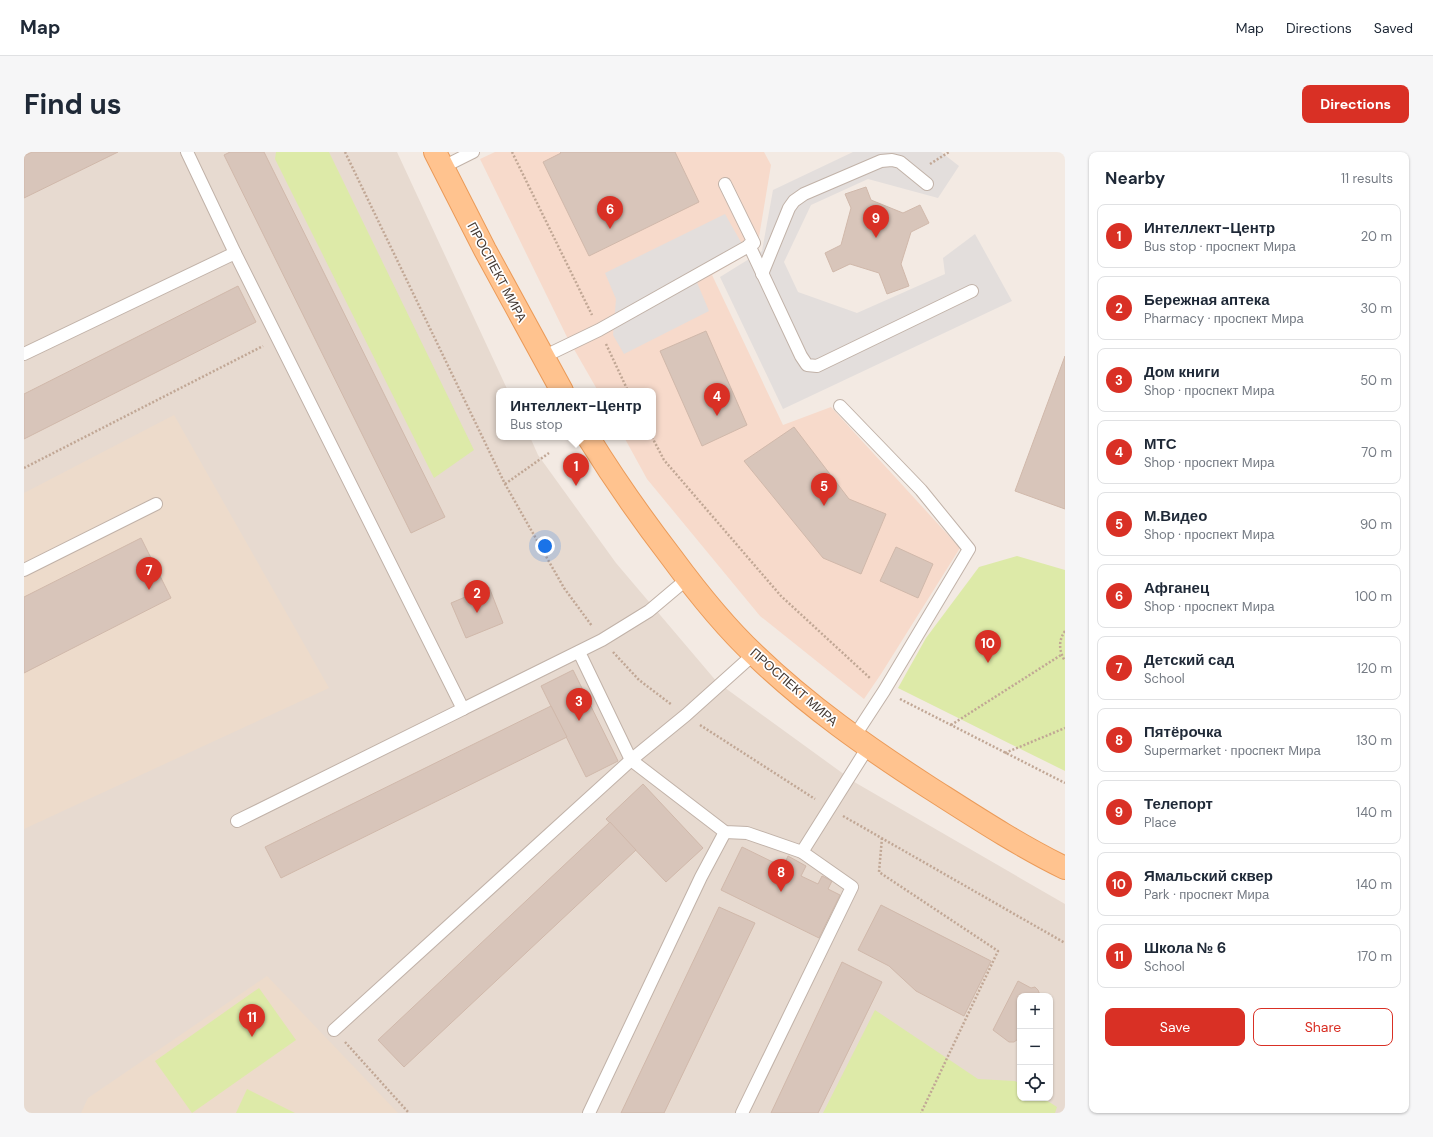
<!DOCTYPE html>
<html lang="en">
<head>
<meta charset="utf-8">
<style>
	body { margin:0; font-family:"DM Sans",sans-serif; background:#f6f6f7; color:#1f2937 }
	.controls { position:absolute; right:12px; bottom:12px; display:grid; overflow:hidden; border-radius:8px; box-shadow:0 1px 3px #0004 }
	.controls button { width:36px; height:36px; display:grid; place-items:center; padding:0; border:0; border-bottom:1px solid #e0e1e3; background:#fff; color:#1f2937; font:20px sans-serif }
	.you { position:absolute; left:521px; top:394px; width:14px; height:14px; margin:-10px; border:3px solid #fff; border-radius:50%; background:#1a73e8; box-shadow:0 0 0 6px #1a73e833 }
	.badge { display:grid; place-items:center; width:26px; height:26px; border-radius:50%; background:#d93025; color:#fff; font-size:13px; font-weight:700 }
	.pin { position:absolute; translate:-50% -33px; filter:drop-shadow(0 1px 2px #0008) }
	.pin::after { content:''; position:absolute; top:21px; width:14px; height:12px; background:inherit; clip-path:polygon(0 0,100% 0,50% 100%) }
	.popup { position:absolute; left:472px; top:236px; width:160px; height:52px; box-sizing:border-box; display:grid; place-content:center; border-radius:8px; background:#fff; filter:drop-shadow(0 1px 3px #0005); font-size:13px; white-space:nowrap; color:#747a83 }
	.popup b { font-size:15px; color:#1f2937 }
	.popup::after { content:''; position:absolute; left:50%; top:100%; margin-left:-8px; border:8px solid transparent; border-top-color:#fff }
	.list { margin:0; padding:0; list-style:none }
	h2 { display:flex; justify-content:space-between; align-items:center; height:52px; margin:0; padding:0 16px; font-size:17px }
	h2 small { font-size:13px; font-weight:400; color:#747a83 }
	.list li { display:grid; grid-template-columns:26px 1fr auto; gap:12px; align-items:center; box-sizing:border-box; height:64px; margin:0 8px 8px; padding:0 8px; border:1px solid #e0e1e3; border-radius:8px }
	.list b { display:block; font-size:15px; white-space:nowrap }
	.list p { margin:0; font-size:13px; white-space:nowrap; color:#747a83 }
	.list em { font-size:13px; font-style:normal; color:#747a83 }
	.actions { display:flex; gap:8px; padding:12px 16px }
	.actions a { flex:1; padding:9px 0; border:1px solid #d93025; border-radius:8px; text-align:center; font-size:14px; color:#d93025 }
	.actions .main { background:#d93025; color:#fff }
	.icon { flex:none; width:22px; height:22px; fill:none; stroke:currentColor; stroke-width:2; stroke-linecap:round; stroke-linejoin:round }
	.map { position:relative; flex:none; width:1041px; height:961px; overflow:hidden; border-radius:8px }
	header { display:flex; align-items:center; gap:24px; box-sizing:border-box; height:56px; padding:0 20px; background:#fff; border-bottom:1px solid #e0e1e3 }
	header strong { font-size:19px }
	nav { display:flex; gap:22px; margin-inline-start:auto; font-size:14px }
	.intro { display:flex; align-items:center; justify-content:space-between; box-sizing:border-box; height:96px; padding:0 24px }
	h1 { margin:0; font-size:28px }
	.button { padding:10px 18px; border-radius:8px; background:#d93025; color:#fff; font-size:14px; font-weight:700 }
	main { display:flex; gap:24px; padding:0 24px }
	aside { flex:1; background:#fff; border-radius:8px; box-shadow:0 1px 3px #0004 }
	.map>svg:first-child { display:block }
</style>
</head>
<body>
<header>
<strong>Map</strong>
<nav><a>Map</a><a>Directions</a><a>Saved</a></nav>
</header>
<div class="intro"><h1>Find us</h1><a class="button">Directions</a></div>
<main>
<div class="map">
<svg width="1041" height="961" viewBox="0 0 1041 961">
	<rect width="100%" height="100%" fill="#f3eae3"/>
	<path fill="#e7dad0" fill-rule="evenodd" d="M 0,0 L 373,0 L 484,239 L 475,239 L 475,285 L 506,285 L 514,303 L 592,411 L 693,530 L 832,631 L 1041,752 L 1041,961 L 0,961 ZM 996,844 L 1026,844 L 1026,946 L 996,946 Z"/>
	<polygon fill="#f7dacb" points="471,0 740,0 747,13 733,97 688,123 759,273 807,255 936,396 857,522 840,547 736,464 623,327 600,285 629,285 629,239 574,239 543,185 456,7"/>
	<g fill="#eddbcb">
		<polygon points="150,263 305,536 0,677 0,341"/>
		<polygon points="243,824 374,961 57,961 64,946"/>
	</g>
	<g fill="#ddeaa8">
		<polygon points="252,0 305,0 450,298 410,326 251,7"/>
		<polygon points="993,404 1041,418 1041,619 874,536 902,486 955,415"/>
		<polygon points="235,836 272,888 168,961 131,909"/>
		<polygon points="851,858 954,927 991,929 996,932 996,946 1019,946 1033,955 1031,961 799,961"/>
		<polygon points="223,937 271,961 212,961"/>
	</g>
	<g fill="#e3dedc">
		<polygon points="829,0 917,0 935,14 914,46 844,27 787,53 760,110 774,140 833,161 921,122 919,106 951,82 988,149 759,257 696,125 738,99 749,38"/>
		<polygon points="701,62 722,99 672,128 685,159 600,202 589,183 592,147 581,121"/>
	</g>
	<g fill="#d8c5ba" stroke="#d0b8aa">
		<polygon points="8,0 94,0 0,46 0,4"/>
		<polygon points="206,0 240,0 421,365 387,381 200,3"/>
		<polygon points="536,0 651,0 675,50 565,104 519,10 537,1"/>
		<polygon points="842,35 847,48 879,61 896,53 905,71 887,80 877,112 885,134 863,142 855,121 826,112 809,120 801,101 817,93 827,56 821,42"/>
		<polygon points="214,134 232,170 0,287 0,242"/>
		<polygon points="682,179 723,273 678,294 636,199"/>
		<polygon points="1041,204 1041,357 991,339"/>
		<polygon points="770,275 825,347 862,362 837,422 799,406 720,309"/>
		<polygon points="117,386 147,446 0,521 0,445"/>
		<polygon points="872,395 909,412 894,446 856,429"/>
		<polygon points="465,435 479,471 442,486 427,451"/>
		<polygon points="549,518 594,609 562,625 517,534"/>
		<polygon points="527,554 543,585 257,726 241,695"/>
		<polygon points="619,632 679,696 642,730 582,667"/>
		<polygon points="586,670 612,698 380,915 354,888"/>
		<polygon points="718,695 759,715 764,704 782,714 777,724 794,732 798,724 808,729 804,737 816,743 795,786 697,738"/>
		<polygon points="857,753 967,809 940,864 892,839 865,814 834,798"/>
		<polygon points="695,755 731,771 640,961 597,961"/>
		<polygon points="818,810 858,830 794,961 747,961"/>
		<polygon points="994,829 1007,836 1011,835 1014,838 1016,843 996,844 996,875 994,878 995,883 994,887 990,890 985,890 969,878"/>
	</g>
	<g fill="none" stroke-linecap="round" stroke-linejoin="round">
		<g stroke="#c1b2a8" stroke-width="14">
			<g id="lane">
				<polyline points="163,0 211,101 439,557 578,488 625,459 663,427"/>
				<polyline points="419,15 449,0"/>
				<polyline points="725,93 777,204 783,213 793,214 948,139"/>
				<polyline points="738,122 765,56 770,49 780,42 857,9 868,8 876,10 903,32"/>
				<polyline points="0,202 211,101"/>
				<polyline points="519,205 575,178 730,91 701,32"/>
				<polyline points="816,254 897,338 945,397 860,539 830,585"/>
				<polyline points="0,418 132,352"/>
				<polyline points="555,500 607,608 701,680 723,681 778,700 828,735 718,961"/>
				<polyline points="213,669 439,557"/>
				<polyline points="778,700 844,595"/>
				<polyline points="310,878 607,608 662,563 730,502"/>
				<polyline points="565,961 677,725 701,680"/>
			</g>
		</g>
		<g stroke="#eb9b59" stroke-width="24">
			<g id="primary">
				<polyline points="411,0 461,98 538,239"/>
				<path d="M 564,285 C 590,327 618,367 648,406 C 673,440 700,474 731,503 C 784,554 844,596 906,636 C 950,664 994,693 1041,716"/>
			</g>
		</g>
		<g stroke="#c1a795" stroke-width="2.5" stroke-dasharray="2 2" stroke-linecap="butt">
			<polyline points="321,0 481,332 540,436 568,474"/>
			<polyline points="488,0 568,163"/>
			<polyline points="906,12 925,0"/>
			<polyline points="582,192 604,239"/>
			<polyline points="628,285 640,308 757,444 847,527"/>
			<polyline points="0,316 239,194"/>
			<polyline points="481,332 525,301"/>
			<path d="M 1041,479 C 1034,489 1035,499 1041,509"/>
			<polyline points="589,500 615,528 648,553"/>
			<polyline points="876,547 1041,631"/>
			<polyline points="676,573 791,647"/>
			<polyline points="927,573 1037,503"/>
			<polyline points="981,601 1041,576"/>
			<polyline points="819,664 1041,791"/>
			<polyline points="858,686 855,720 974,799 897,961"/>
			<polyline points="321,890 385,961"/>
		</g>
		<use href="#lane" stroke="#fff" stroke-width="12"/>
		<use href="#primary" stroke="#ffc38f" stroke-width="22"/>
	</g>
	<g text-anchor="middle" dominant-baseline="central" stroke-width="3.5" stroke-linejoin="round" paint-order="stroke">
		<g font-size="13" fill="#443933" stroke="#fff">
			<text transform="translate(473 120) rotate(62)">ПРОСПЕКТ МИРА</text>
			<text transform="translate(770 535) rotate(41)">ПРОСПЕКТ МИРА</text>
		</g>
	</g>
</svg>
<div class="controls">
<button>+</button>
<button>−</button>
<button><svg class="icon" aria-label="locate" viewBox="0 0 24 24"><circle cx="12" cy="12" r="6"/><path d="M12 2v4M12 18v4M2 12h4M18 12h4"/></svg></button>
</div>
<div class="you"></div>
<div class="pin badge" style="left:552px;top:334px">1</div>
<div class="popup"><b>Интеллект-Центр</b>Bus stop</div>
<div class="pin badge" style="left:453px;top:461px">2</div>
<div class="pin badge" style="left:555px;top:569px">3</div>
<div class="pin badge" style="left:693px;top:264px">4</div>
<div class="pin badge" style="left:800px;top:354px">5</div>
<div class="pin badge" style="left:586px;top:77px">6</div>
<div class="pin badge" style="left:125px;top:438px">7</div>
<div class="pin badge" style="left:757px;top:740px">8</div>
<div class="pin badge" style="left:852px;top:86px">9</div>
<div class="pin badge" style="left:964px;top:511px">10</div>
<div class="pin badge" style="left:228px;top:885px">11</div>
</div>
<aside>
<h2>Nearby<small>11 results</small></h2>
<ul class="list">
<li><span class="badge">1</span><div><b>Интеллект-Центр</b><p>Bus stop · проспект Мира</p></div><em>20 m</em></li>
<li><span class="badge">2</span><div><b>Бережная аптека</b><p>Pharmacy · проспект Мира</p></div><em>30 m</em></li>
<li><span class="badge">3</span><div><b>Дом книги</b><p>Shop · проспект Мира</p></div><em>50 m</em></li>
<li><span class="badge">4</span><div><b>МТС</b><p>Shop · проспект Мира</p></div><em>70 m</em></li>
<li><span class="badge">5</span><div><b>М.Видео</b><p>Shop · проспект Мира</p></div><em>90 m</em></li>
<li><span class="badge">6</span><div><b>Афганец</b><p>Shop · проспект Мира</p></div><em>100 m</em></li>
<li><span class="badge">7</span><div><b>Детский сад</b><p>School</p></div><em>120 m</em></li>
<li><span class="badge">8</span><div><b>Пятёрочка</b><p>Supermarket · проспект Мира</p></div><em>130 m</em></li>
<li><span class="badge">9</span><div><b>Телепорт</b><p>Place</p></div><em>140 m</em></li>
<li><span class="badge">10</span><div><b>Ямальский сквер</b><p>Park · проспект Мира</p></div><em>140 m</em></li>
<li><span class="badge">11</span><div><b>Школа № 6</b><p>School</p></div><em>170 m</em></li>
</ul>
<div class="actions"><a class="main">Save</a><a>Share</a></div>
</aside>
</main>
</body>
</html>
